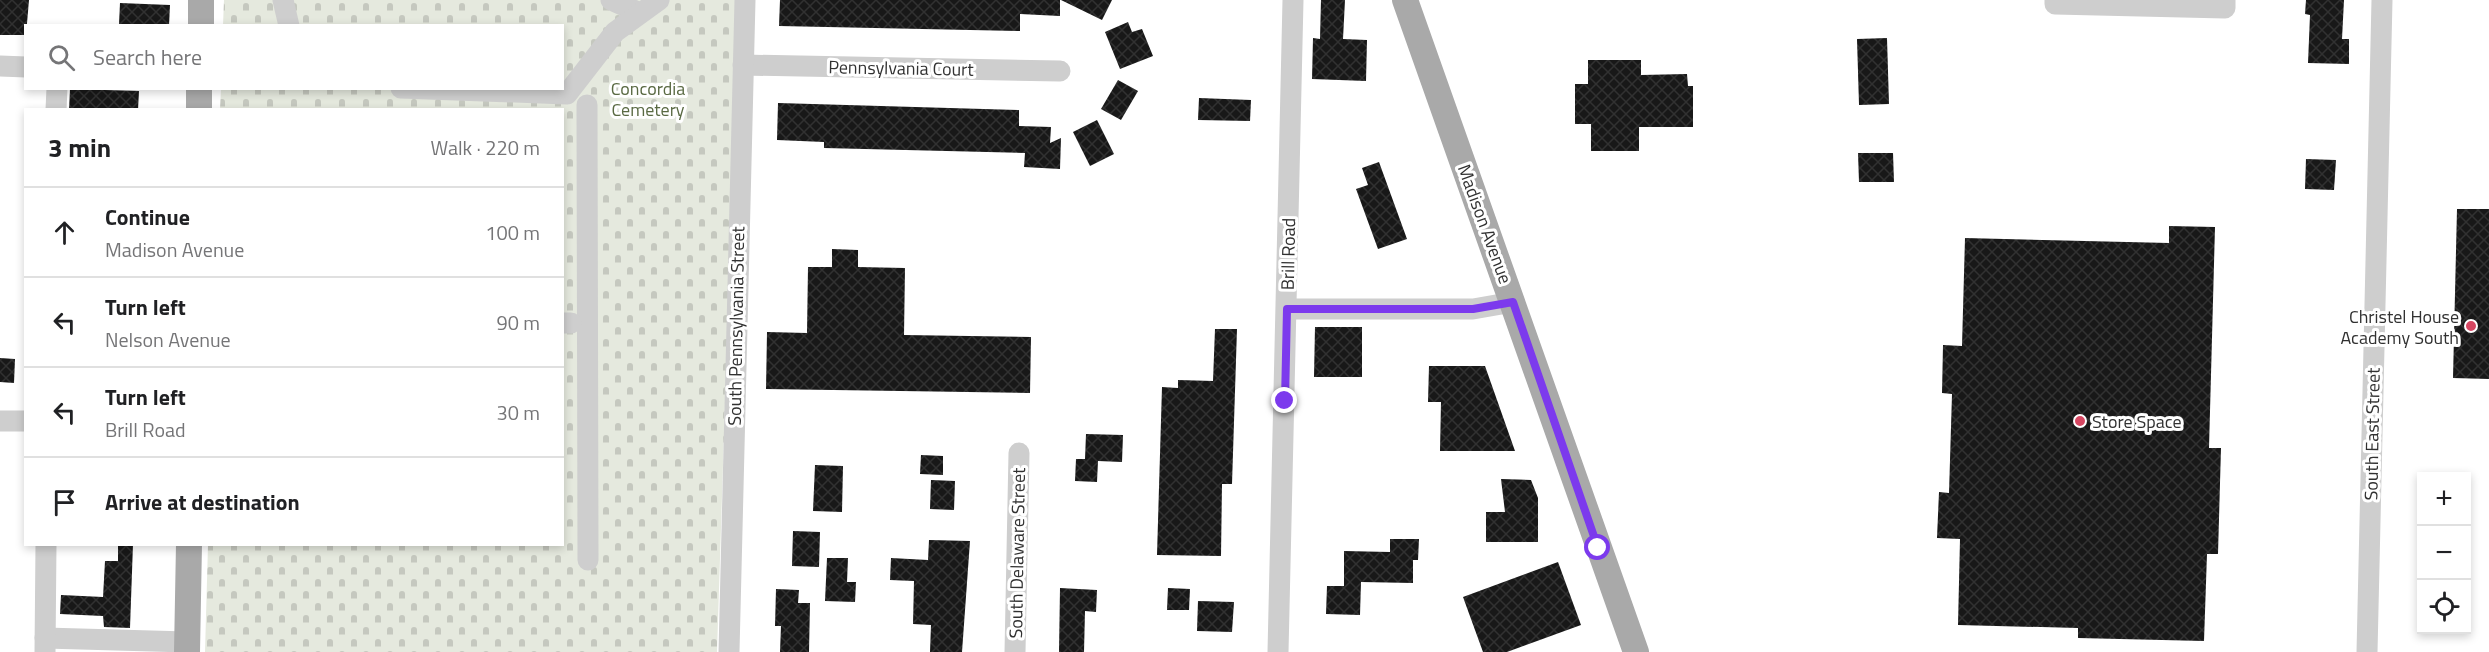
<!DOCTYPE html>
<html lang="en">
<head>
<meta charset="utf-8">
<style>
	body { margin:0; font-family:"Titillium Web",sans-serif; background:#f6f6f6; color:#202124 }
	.controls { position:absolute; right:18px; bottom:18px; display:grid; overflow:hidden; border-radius:0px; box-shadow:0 3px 9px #0003 }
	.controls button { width:54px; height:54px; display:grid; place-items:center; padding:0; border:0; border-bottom:2px solid #e0e0e0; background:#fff; color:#202124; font:30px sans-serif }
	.stop { position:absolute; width:18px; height:18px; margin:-14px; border:4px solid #7c3aed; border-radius:50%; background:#fff }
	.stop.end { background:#7c3aed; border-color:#fff; box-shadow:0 2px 6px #0008 }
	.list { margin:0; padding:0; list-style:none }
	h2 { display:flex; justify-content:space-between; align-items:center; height:78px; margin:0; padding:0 24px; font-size:26px }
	h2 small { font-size:20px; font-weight:400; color:#757577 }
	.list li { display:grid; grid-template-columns:39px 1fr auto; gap:18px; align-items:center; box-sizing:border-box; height:90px; padding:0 24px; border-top:2px solid #e0e0e0 }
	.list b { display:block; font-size:22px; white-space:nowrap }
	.list p { margin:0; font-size:20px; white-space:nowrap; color:#757577 }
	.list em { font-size:20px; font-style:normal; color:#757577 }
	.icon { flex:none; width:33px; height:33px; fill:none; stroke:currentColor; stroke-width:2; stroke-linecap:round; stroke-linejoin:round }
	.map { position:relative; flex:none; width:2489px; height:652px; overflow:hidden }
	.search { position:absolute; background:#fff; box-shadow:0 3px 9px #0003; left:24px; top:24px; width:540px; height:66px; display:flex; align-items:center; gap:15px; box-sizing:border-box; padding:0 21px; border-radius:0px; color:#757577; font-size:22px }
	.panel { position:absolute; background:#fff; box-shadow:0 3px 9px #0003; left:24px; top:108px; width:540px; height:438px; border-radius:0px }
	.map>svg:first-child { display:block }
</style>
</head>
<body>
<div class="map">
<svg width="2489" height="652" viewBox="0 0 2489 652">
	<defs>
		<pattern id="cemetery-stones" width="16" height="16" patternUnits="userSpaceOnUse" patternTransform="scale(1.5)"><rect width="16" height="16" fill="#e5e9de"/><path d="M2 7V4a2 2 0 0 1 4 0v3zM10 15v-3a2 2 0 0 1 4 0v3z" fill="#c5c8bf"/></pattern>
		<pattern id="building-cross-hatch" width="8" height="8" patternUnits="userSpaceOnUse" patternTransform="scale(1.5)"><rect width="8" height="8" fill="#181818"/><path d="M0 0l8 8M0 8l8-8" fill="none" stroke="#313131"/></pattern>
	</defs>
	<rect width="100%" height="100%" fill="#fff"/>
	<polygon fill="url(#cemetery-stones)" points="224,0 738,0 717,652 205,652 208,545 562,544 562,110 220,109 221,89 562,88 562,26 223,25"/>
	<g fill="url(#building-cross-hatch)">
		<polygon points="0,0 29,0 26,35 0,35"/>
		<polygon points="780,0 1060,0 1060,16 1020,14 1020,31 779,26"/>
		<polygon points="1061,0 1112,0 1102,20"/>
		<polygon points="1321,0 1345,0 1343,39 1367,40 1366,81 1312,79 1313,38 1320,39"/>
		<polygon points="2306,0 2344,0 2342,39 2349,39 2349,64 2308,63 2310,15 2305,14"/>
		<polygon points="120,3 170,5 169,26 119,24"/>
		<polygon points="1128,22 1132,32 1142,29 1153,56 1120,69 1105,32"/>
		<polygon points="1887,38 1889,104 1859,105 1857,39"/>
		<polygon points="1588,60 1641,60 1641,75 1687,74 1688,86 1693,86 1693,127 1639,127 1639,151 1591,151 1591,124 1575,124 1575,84 1588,84"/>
		<polygon points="1118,80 1138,91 1121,120 1101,109"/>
		<polygon points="70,89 139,91 138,110 69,110"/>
		<polygon points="1199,98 1251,100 1250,121 1198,120"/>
		<polygon points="778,103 1019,110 1019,126 1051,127 1050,143 1061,138 1060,169 1024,167 1025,153 824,148 824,142 777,140"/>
		<polygon points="1097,120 1114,154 1090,166 1073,132"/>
		<polygon points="1858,153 1893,153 1894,182 1859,182"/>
		<polygon points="2306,159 2336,160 2334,190 2305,189"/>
		<polygon points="1379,162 1407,239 1378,249 1356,189 1368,185 1362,168"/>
		<polygon points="2457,209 2489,209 2489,379 2453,378"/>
		<polygon points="2169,226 2215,227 2209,448 2221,448 2218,554 2207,554 2204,641 2078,638 2078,628 1958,625 1960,539 1937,538 1939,492 1949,493 1952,394 1942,393 1943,345 1962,346 1965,238 2169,243"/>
		<polygon points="832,249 858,250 858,267 905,268 904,335 1031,337 1030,393 766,389 767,332 807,333 808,267 832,267"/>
		<polygon points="1315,327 1362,327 1362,377 1314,377"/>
		<polygon points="1215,329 1237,329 1232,484 1222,484 1221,556 1157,555 1162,387 1178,388 1178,380 1213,381"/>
		<polygon points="0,358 15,359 14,383 0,382"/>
		<polygon points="1429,366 1485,366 1515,451 1440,451 1441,402 1428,402"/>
		<polygon points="1086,434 1123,435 1122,462 1098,461 1097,482 1075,481 1076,459 1085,459"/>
		<polygon points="921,455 943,456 943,475 920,474"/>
		<polygon points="815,465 843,466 842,512 813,511"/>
		<polygon points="1501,479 1531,480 1538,498 1538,542 1486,542 1486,512 1505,512"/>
		<polygon points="931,480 955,481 954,510 930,509"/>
		<polygon points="793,531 820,532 819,567 792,566"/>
		<polygon points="1390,539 1419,539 1418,560 1413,560 1413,583 1361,582 1360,615 1326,614 1327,586 1344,586 1344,551 1390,552"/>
		<polygon points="929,540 970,541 962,652 930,652 931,625 913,624 914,581 890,580 891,558 928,560"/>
		<polygon points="118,544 133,544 130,628 104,627 103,616 60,614 61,595 103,597 105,561 118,561"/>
		<polygon points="827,558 848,558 847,582 856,582 855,602 825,601"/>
		<polygon points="1558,562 1581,625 1507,652 1483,652 1463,597"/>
		<polygon points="1060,588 1097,590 1096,612 1085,611 1084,652 1059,652"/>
		<polygon points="1168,588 1190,589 1189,610 1167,610"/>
		<polygon points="776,589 799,590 798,603 810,603 809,652 780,652 781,626 775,626"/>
		<polygon points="1198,601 1234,602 1232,632 1197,631"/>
	</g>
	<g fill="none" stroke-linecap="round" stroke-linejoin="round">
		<g stroke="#cecece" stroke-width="21">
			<polyline points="283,0 289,26"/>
			<polyline points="611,0 640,13"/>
			<polyline points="2055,0 2055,4 2225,8 2225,0"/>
			<polyline points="743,65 1060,71"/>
			<polyline points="0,66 26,67"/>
			<polyline points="401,88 567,94 615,32 659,0"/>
			<polyline points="587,105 588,560"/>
			<polyline points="56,110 57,88"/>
			<polyline points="1287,309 1473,309 1513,302"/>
			<polyline points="562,323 571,323"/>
			<polyline points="0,421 26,421"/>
			<polyline points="45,638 187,642"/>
			<polyline points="45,652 46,544"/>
			<polyline points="729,652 745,0"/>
			<polyline points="1015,652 1019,453"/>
			<polyline points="1278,652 1293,0"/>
			<polyline points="2367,652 2382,0"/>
		</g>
		<g stroke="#a9a9a9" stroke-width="26">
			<polyline points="1405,0 1636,652"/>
			<polyline points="201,26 201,0"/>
			<polyline points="199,110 199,88"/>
			<polyline points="187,652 189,544"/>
		</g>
	</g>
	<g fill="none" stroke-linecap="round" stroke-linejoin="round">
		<polyline stroke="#7c3aed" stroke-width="8" points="1285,401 1287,309 1473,309 1513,302 1598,548"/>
	</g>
	<g fill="#d64661" stroke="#fff" stroke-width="2">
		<circle cx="2471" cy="326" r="6"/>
		<circle cx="2080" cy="421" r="6"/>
	</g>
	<g text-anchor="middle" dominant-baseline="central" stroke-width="6" stroke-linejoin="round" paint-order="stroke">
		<g font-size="18" fill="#313131" stroke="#fff">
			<text transform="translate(901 68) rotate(1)">Pennsylvania Court</text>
			<text transform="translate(1485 224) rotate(70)">Madison Avenue</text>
			<text transform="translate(1288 254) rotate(-89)">Brill Road</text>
			<text transform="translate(736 326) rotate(-89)">South Pennsylvania Street</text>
			<text transform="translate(2372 434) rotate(-89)">South East Street</text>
			<text transform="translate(1017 553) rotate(-89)">South Delaware Street</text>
		</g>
		<g font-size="18" fill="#596942" stroke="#fff">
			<text x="648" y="88">Concordia<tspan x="648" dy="21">Cemetery</tspan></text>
		</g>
		<g font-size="18" fill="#313131" stroke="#fff" text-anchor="end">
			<text x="2459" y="316">Christel House<tspan x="2459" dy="21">Academy South</tspan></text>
			<text x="2092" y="421" text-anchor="start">Store Space</text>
		</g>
	</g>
</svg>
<div class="controls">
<button>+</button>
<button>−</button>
<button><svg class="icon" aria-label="locate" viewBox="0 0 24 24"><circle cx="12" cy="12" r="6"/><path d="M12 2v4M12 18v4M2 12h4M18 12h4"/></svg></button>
</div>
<div class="stop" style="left:1598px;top:548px"></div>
<div class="stop end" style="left:1285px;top:401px"></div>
<div class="search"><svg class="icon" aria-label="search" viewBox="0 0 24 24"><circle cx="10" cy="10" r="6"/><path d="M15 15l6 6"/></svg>Search here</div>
<section class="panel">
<h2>3 min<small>Walk · 220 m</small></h2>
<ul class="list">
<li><svg class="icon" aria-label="ahead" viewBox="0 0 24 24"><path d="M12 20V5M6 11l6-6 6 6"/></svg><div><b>Continue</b><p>Madison Avenue</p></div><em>100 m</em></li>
<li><svg class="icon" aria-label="left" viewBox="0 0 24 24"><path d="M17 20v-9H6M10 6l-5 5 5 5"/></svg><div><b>Turn left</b><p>Nelson Avenue</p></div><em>90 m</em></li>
<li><svg class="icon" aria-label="left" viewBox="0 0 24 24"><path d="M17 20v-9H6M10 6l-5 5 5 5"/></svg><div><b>Turn left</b><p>Brill Road</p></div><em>30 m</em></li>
<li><svg class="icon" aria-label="arrive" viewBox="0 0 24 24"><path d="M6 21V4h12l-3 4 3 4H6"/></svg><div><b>Arrive at destination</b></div></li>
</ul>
</section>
</div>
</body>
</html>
